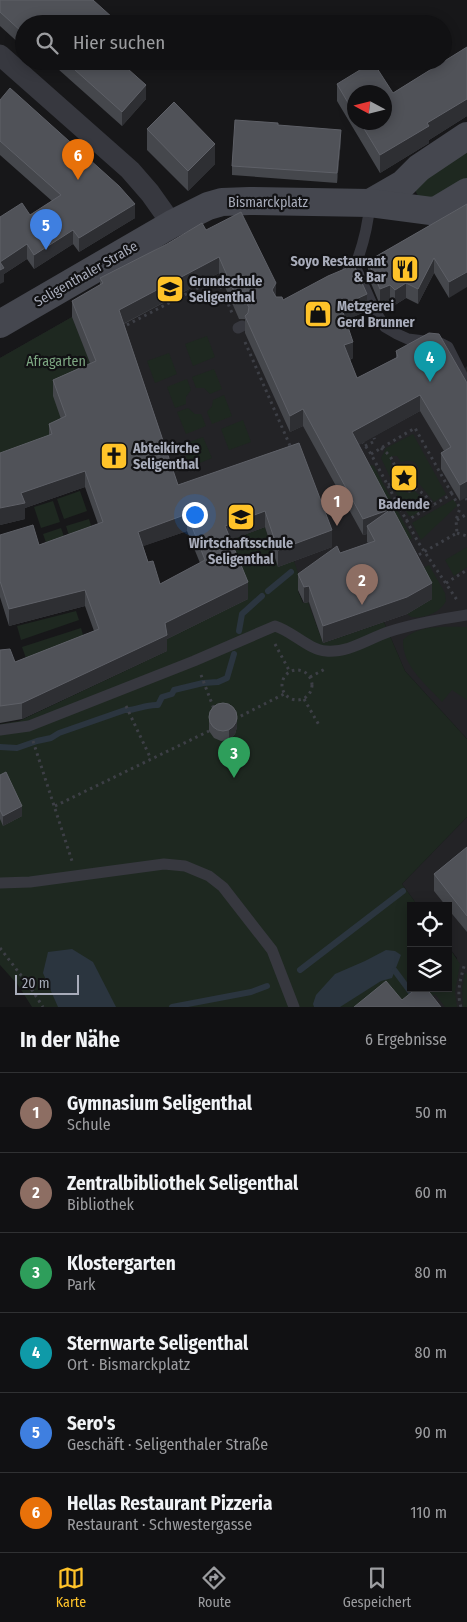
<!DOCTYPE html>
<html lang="de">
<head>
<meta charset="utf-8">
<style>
	body { margin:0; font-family:"Fira Sans Condensed",sans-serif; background:#1a1a1c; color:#f1f3f6 }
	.controls { position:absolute; right:15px; bottom:15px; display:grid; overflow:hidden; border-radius:0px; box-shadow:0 2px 12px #0003 }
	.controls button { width:45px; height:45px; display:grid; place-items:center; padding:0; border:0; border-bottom:1px solid #303133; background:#111113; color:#f1f3f6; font:25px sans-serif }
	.compass { position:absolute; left:347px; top:85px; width:45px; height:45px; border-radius:50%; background:#111113; box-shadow:0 2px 12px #0003; rotate:277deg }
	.scale { position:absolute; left:15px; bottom:12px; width:64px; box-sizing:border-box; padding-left:5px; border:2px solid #a8acba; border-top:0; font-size:14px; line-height:18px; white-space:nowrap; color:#a8acba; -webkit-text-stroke:4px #121214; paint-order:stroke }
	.you { position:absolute; left:194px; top:514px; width:18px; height:18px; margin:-12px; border:4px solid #fff; border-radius:50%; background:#1a73e8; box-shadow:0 0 0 8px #1a73e833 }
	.badge { display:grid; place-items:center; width:32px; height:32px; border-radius:50%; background:#ffc329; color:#fff; font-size:16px; font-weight:700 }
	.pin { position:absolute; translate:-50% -41px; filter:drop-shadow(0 1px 2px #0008) }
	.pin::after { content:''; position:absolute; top:26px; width:18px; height:15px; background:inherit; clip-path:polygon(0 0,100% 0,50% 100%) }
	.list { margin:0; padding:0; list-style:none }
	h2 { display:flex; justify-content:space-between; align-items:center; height:65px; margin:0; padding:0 20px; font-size:21px }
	h2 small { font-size:16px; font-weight:400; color:#9c9da0 }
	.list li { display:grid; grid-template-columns:32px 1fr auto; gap:15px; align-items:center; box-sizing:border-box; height:80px; padding:0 20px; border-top:1px solid #303133 }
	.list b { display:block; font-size:19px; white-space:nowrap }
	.list p { margin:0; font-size:16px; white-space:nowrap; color:#9c9da0 }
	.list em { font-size:16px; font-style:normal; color:#9c9da0 }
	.icon { flex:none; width:28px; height:28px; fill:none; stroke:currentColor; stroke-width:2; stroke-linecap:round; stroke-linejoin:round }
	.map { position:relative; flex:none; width:467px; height:1007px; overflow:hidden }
	.search { position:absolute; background:#111113; box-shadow:0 2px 12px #0003; left:15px; right:15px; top:15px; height:55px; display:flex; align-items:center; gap:12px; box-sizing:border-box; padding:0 18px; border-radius:28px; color:#9c9da0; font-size:19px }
	.sheet { height:545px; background:#111113 }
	nav { display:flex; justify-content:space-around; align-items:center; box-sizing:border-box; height:70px; border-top:1px solid #303133; background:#111113; font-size:14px; color:#9c9da0 }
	nav a { display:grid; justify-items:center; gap:2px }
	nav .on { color:#ffc329 }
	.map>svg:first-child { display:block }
</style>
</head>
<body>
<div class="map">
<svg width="467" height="1007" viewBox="0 0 467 1007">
	<rect width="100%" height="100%" fill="#171719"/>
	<g fill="#232326">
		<polygon points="202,240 326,411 460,373 467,366 467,739 405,671 384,622 323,643 308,603 304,603 298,590 293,561 278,567 225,542 195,551 119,326 82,342 96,377 66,433 0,358 102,300"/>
		<polygon points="467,817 467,1007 414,1007 432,988 448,988 457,958 448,946 448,906 418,906 402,884"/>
	</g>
	<g fill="#1e2820">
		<polygon points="467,150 467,178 427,202 419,198 415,190 420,180"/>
		<polygon points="72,317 96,377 66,433 0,469 0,358"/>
		<polygon points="207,336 215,357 193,366 185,344"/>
		<polygon points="169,353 177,374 155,383 147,361"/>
		<polygon points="214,369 222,389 210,394 204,388 196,388 192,377"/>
		<polygon points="187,379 191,390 186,397 186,404 175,408 167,387"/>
		<polygon points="224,395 232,416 212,424 207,412 212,406 213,400"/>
		<polygon points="188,408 195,414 201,414 206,426 186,434 177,412"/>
		<polygon points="243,420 251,442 229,450 221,429"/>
		<path d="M 413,434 L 446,494 L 434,502 L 416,480 L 420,476 C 419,463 414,458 401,462 L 397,456 L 392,456 L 391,463 L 394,476 L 392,477 L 390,477 L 381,458 L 386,448 Z"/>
		<polygon points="203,437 212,458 190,467 182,445"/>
		<polygon points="367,464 374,466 410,534 412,538 403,545"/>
		<polygon points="397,486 400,487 407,493 415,491 429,505 428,506 413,516 409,516 395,491"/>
		<polygon points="80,491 87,511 64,519 57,499"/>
		<polygon points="454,499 457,506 421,540 412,523"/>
		<polygon points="53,501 60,522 41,528 34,507"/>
		<polygon points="89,519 94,535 71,542 66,526"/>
		<polygon points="265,527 278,566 294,561 303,587 298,591 303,603 308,602 323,643 384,622 405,671 467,739 467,817 402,884 418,906 411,906 411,988 448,988 448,946 460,964 455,992 457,1007 445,1007 435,994 425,1004 414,1007 32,1007 18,985 0,965 0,724 19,721 167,651 165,640 225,542"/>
		<polygon points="61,528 67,545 49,551 43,534"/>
		<polygon points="467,547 467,567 454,576 445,560"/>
		<path d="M 429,565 L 445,593 L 446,601 C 440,613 424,619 411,617 L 407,614 L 432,599 L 417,571 Z"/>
		<polygon points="76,611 79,620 21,640 17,626"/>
		<path d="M 467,627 L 467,700 L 452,690 L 442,702 C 426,684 402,666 403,640 C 418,624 447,627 467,627 Z"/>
		<polygon points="81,628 84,638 27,661 22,647"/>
		<polygon points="465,972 467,975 467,1007 463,1007 462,988"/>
	</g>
	<g fill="#2b353f">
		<polygon points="72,949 93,962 116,1007 58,1007 43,973 48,952"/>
		<polygon points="386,950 395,951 401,955 392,978 381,981 340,1007 314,1007 313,1004 316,995 335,974 365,961"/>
	</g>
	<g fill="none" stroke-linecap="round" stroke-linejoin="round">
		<g stroke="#2b353f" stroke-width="6">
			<polyline points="268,591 291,572"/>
			<polyline points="239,631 242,614 262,596"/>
			<path d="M 0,747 L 17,748 L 37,741 L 51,738 L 59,733 L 125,710 C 136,711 145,704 158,705 L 162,697 L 172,694 L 174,690 L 203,683 L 218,682 L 227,678 L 234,654"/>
			<polyline points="300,970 403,891"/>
			<polyline points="395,971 415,998"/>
			<polyline points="172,1007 251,992 267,986"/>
		</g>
		<g stroke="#3d3f46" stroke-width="3" stroke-dasharray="2.5 4" stroke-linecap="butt">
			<polyline points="123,329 123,327 217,278 232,313"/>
			<polyline points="245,342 291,448"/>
			<polyline points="362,441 371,454 418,542 457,600"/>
			<polyline points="365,446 375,441 374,438"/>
			<path d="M 381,448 C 394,458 395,464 397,480"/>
			<polyline points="371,454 415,428 452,494"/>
			<polyline points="388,485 397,480 409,491 416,489 424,494 434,506"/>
			<polyline points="466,498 467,500"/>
			<polyline points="457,520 467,514"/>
			<polyline points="406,521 452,494 460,508 456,520 457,533 415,557"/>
			<polyline points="457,533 467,536"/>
			<polyline points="446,583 467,570"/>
			<polyline points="275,644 290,672"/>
			<circle cx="297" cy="685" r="15"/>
			<polyline points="201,675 214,709"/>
			<polyline points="310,677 327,668"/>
			<polyline points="304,699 319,725"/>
			<polyline points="126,706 151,759"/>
			<polyline points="235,719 284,694"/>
			<polyline points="229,740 243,765"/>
			<polyline points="33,741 72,861"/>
			<polyline points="55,806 209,731"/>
			<polyline points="0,948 30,987 43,1007"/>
			<path d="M 461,1007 C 456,992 461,977 465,963"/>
		</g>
		<g stroke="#37383f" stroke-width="11">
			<polyline points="355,266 375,311 385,327 397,334 408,339 440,343 448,347 467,385"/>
			<path d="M 348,270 L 355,266 C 363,246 368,225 370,203"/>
			<polyline points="238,328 242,326"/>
			<path d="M 0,730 L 29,726 L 194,661 L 275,626 C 292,631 309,650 326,651 C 348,653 368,639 388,632 C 413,624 441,619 467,615"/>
			<polyline points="0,883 30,882 164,864 185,866 209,876 223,887 272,950 294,1007"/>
		</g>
		<polyline stroke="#37383f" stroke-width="21" points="0,55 130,170 150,193 172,224"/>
		<g stroke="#45474f" stroke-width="28">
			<polyline points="370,203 403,184 419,168 467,136"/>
			<polyline points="0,324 172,224 208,206 222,202 249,201 370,203 431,211 437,210 467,192"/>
		</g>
	</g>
	<g fill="#45474c" fill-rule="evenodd">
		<polygon points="0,0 113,24 24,24 22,46 0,26"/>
		<path d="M 467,47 L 467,116 L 429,140 L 429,143 L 380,173 L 337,101 L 337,84 L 393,93 ZM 354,92 L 384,122 L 354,122 Z"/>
		<polygon points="49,61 119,61 146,99 122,126"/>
		<polygon points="0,100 135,218 79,252 73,244 34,269 27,259 4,274 4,282 0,217 30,215 52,201 0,155"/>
		<polygon points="278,125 341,140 337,183 232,175 232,166"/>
		<polygon points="147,129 215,164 188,191 147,150"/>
		<polygon points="467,204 449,298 434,273 418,304 406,298 395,305 390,300 380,305 368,276 368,261"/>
		<path d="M 206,230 L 276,297 L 283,300 L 367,311 L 346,320 L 353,358 L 350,360 L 357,378 L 396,358 L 396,351 L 467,383 L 460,501 L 441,469 L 441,453 L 444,451 L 420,411 L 358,445 L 432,599 L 407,614 L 323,643 L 309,602 L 304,603 L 298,590 L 298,574 L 340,553 L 368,543 L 367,542 L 367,534 L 363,535 L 303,426 L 290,432 L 245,333 L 245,319 L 239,319 L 219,273 L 124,324 L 178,485 L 299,443 L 332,547 L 278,567 L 265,527 L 230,540 L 248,599 L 167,639 L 167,651 L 22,719 L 0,723 L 0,650 L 15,662 L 94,631 L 85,606 L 9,626 L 0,597 L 0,535 L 39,545 L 98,524 L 85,487 L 25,508 L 25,519 L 0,525 L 49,435 L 49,424 L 61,419 L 53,396 L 53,380 L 90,363 L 72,317 L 72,301 L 100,285 L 100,278 ZM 187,531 L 200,563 L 160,584 L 148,562 L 143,546 Z"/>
		<polygon points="209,715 237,727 235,734 229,740 221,741 214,738 209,731"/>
		<polygon points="0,775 22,816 3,826 0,819"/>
		<polygon points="467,847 467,932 448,909 448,906 446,906 434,891 434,874"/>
	</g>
	<g fill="#2e2f33">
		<polygon points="113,18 113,24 107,24"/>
		<polygon points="24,30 24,44 22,46 22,32"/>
		<polygon points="146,85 146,99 122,126 122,112"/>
		<polygon points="467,99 467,116 429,140 429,143 380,173 380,155 427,123"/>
		<polygon points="341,130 341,140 337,183 337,173"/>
		<polygon points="215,144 215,164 188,191 188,171"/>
		<polygon points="135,204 135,218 79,252 79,238"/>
		<polygon points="73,230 73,244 34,269 34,255"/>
		<polygon points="27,244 27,259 4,274 4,282 0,284 0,262"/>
		<polygon points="219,257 219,273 119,326 119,310"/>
		<polygon points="434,258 434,273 418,304 418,289"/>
		<polygon points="467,272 467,287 449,298 449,282"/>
		<polygon points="276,283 276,300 272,290"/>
		<polygon points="406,283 406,298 395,305 395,290"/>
		<polygon points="390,285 390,300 380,305 380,289"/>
		<polygon points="367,294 367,311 341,322 341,306"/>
		<polygon points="353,342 353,358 344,362 344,345"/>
		<polygon points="420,395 420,411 352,449 352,432"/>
		<polygon points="303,409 303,426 290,432 290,416"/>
		<polygon points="85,471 85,487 25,508 25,519 0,525 0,508 21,493"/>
		<polygon points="467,481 467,497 460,501 460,485"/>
		<polygon points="391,509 367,526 367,534 363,535 363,519"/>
		<polygon points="265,511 265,527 225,542 225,526"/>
		<polygon points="187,514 187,531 138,548 138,532"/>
		<polygon points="332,530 332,547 278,567 278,550"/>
		<polygon points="248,582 248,599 167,639 167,651 22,719 22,703 165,623"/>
		<polygon points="432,583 432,599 407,614 323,643 323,626"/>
		<polygon points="309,586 309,602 304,603 304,587"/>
		<polygon points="85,590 85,606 9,626 9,609"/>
		<polygon points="237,717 237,727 235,734 229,740 229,730"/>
		<polygon points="22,806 22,816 3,826 3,816"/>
	</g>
	<g fill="#505258" stroke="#5e6067" fill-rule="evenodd">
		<polygon points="0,0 93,0 113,18 107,24 24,24 24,30 22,32 0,12"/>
		<polygon points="467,47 467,99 427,123 429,126 380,155 360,122 384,122 384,92 354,92 354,113 337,84 373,62 393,93"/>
		<polygon points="65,61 119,61 146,85 122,112"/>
		<polygon points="10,88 119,186 135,204 79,238 73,230 34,255 27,244 0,262 4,268 0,270 0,217 22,203 30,215 61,195 0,141 0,100"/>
		<polygon points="174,102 215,144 188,171 147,129"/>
		<polygon points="235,120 278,123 278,125 341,130 337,173 232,166"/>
		<polygon points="467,204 467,272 449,282 434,258 418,289 406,283 395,290 390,285 380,289 368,261"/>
		<path d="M 241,212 L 276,283 L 272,290 L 276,297 L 282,297 L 283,300 L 328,276 L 354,265 L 367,294 L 341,306 L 353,342 L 344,345 L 357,378 L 398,357 L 396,351 L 429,333 L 439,334 L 467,383 L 467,481 L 460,485 L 441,453 L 451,447 L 420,395 L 352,432 L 432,583 L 407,597 L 323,626 L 309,586 L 304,587 L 298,574 L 337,546 L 340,553 L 375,541 L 367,526 L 391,509 L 363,519 L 303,409 L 290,416 L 245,316 L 248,313 L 249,307 L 246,303 L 239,303 L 219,257 L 119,310 L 178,485 L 299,443 L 332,530 L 278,550 L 265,511 L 225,526 L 248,582 L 165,623 L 167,635 L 22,703 L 0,706 L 0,650 L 10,649 L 15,662 L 99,629 L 85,590 L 9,609 L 0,581 L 0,535 L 33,525 L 39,545 L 103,522 L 85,471 L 21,493 L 25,503 L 0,508 L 0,453 L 52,434 L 49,424 L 66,416 L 53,380 L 96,361 L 72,301 L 103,283 L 100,278 L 167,244 L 202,223 L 206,230 ZM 187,514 L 205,560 L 160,584 L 153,561 L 148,562 L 138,532 Z"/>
		<circle cx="223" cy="717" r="14"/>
		<polygon points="6,772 22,806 3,816 0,810 0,775"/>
		<polygon points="467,847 467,916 434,874"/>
		<polygon points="386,981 402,1000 417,988 426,988 441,1007 354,1007"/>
	</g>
	<defs>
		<g id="restaurant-square" transform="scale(1.4375)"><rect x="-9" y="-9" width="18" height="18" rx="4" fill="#ffc329" stroke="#121214"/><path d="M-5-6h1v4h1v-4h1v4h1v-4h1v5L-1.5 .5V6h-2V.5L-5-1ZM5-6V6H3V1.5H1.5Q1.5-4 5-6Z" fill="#111"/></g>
		<g id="school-square" transform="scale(1.4375)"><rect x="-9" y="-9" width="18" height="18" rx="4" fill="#ffc329" stroke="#121214"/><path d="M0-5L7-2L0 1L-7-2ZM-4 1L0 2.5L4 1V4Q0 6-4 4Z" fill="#111"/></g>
		<g id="shop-square" transform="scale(1.4375)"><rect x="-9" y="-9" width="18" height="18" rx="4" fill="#ffc329" stroke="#121214"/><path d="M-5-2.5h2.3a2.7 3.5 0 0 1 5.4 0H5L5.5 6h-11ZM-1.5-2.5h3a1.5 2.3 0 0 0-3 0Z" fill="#111"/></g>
		<g id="church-square" transform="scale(1.4375)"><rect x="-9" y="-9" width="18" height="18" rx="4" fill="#ffc329" stroke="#121214"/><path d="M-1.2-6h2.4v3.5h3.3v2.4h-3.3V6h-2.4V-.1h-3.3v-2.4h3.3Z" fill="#111"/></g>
		<g id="sight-square" transform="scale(1.4375)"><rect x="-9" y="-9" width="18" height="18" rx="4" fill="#ffc329" stroke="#121214"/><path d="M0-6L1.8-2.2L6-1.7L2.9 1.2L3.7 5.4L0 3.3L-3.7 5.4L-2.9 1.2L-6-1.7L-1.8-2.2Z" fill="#111"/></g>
	</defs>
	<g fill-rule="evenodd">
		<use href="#restaurant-square" x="405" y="269"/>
		<use href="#school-square" x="170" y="289"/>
		<use href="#shop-square" x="318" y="314"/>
		<use href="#church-square" x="114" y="456"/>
		<use href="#sight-square" x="404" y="478"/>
		<use href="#school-square" x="241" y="517"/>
	</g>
	<g text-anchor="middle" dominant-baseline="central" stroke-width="4.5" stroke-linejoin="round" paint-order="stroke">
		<g font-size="14" fill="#a8acba" stroke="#121214">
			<text x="268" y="202">Bismarckplatz</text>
			<text transform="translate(86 274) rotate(-30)">Seligenthaler Straße</text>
		</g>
		<g font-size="14" font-weight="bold" fill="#a8acba" stroke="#121214" text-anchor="start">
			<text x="386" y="261" text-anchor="end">Soyo Restaurant<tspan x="386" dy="16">&amp; Bar</tspan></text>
			<text x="189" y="281">Grundschule<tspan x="189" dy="16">Seligenthal</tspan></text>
			<text x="337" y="306">Metzgerei<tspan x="337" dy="16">Gerd Brunner</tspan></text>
			<text x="133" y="448">Abteikirche<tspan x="133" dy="16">Seligenthal</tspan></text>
			<text x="404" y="504" text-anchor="middle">Badende</text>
			<text x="241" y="543" text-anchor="middle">Wirtschaftsschule<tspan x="241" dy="16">Seligenthal</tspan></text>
		</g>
		<g font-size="14" fill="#7da782" stroke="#121214">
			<text x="56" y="361">Afragarten</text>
		</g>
	</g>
</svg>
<div class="controls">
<button><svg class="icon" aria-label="locate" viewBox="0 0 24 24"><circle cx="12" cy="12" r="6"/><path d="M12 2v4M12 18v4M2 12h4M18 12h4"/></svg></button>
<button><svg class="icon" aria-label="layers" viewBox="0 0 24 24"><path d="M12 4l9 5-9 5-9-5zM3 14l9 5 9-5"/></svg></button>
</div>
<svg class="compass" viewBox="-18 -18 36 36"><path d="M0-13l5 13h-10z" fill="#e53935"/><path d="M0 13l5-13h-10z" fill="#9c9da0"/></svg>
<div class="scale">20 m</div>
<div class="you"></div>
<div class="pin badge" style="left:337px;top:526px;background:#8d6e63">1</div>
<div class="pin badge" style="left:362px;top:605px;background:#8d6e63">2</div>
<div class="pin badge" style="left:234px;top:778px;background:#2e9e5b">3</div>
<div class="pin badge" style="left:430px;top:382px;background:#0f9aa8">4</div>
<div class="pin badge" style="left:46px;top:250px;background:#3f7fe0">5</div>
<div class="pin badge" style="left:78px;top:180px;background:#e8710a">6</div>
<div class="search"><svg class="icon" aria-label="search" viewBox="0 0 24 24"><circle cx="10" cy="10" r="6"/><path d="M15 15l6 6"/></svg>Hier suchen</div>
</div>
<section class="sheet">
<h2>In der Nähe<small>6 Ergebnisse</small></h2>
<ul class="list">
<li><span class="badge" style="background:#8d6e63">1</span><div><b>Gymnasium Seligenthal</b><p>Schule</p></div><em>50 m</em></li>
<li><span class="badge" style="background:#8d6e63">2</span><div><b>Zentralbibliothek Seligenthal</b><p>Bibliothek</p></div><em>60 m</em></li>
<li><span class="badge" style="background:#2e9e5b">3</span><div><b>Klostergarten</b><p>Park</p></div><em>80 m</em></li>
<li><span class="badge" style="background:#0f9aa8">4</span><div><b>Sternwarte Seligenthal</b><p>Ort · Bismarckplatz</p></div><em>80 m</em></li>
<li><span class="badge" style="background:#3f7fe0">5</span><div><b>Sero's</b><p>Geschäft · Seligenthaler Straße</p></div><em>90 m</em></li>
<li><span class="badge" style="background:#e8710a">6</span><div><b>Hellas Restaurant Pizzeria</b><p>Restaurant · Schwestergasse</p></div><em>110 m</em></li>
</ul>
</section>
<nav>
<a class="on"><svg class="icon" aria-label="map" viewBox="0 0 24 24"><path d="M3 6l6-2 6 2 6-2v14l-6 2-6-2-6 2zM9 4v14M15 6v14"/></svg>Karte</a>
<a><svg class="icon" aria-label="directions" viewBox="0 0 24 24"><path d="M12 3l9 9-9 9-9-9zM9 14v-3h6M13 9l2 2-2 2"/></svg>Route</a>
<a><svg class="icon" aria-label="saved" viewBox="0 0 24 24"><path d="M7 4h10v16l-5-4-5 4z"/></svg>Gespeichert</a>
</nav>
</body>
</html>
